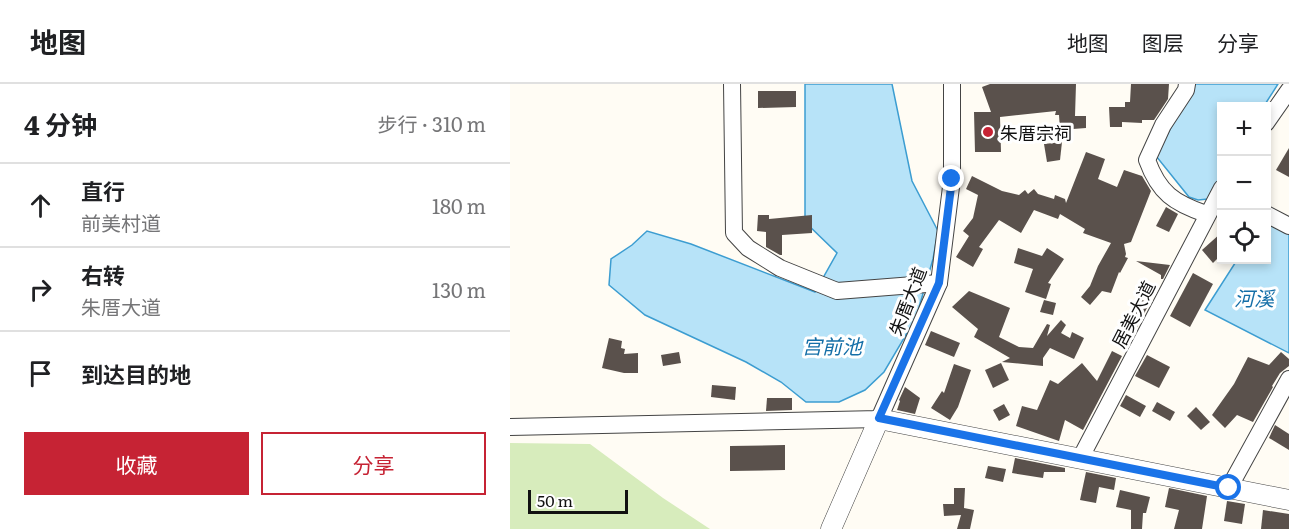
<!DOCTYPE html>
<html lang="zh">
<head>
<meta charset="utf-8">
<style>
	body { margin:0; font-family:Literata,"Noto Sans SC",serif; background:#f6f6f6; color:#202124 }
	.controls { position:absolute; right:18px; top:18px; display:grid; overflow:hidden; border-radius:0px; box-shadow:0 3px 9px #0003 }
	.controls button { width:54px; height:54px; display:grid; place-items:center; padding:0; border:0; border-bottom:2px solid #e0e0e0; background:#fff; color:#202124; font:30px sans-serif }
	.scale { position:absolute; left:18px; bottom:15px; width:100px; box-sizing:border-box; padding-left:6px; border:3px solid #111; border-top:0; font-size:16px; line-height:21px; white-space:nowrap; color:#111; -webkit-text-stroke:4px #fff; paint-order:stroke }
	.stop { position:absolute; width:18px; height:18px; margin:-14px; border:4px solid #1a73e8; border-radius:50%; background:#fff }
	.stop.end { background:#1a73e8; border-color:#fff; box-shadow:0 2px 6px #0008 }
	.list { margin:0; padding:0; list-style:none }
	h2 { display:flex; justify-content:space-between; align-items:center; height:78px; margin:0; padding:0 24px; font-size:26px }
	h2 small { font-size:20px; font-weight:400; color:#757577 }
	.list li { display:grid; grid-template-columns:39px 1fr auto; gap:18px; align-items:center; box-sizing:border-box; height:84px; padding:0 24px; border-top:2px solid #e0e0e0 }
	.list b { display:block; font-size:22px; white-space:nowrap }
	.list p { margin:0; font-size:20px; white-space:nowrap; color:#757577 }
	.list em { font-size:20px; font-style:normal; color:#757577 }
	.actions { display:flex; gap:12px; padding:18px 24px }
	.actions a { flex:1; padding:14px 0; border:2px solid #c62334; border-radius:0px; text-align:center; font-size:21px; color:#c62334 }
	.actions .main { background:#c62334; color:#fff }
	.icon { flex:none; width:33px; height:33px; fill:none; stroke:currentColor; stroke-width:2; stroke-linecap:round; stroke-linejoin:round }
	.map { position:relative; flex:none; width:779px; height:445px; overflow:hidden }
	header { display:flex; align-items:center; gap:36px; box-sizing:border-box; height:84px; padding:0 30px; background:#fff; border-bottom:2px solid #e0e0e0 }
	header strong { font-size:28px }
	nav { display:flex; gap:33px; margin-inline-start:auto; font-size:21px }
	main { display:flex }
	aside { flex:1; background:#fff }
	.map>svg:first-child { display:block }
</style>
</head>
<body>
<header>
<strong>地图</strong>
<nav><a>地图</a><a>图层</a><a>分享</a></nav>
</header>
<main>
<aside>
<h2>4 分钟<small>步行 · 310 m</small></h2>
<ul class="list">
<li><svg class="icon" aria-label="ahead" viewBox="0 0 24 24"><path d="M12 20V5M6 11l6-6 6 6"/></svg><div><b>直行</b><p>前美村道</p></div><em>180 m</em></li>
<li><svg class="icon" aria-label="right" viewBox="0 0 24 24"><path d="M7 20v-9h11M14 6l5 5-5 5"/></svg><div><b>右转</b><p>朱厝大道</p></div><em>130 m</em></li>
<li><svg class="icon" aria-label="arrive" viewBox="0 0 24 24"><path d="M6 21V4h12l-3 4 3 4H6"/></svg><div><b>到达目的地</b></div></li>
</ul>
<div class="actions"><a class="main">收藏</a><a>分享</a></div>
</aside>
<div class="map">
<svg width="779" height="445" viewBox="0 0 779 445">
	<rect width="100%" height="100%" fill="#fffcf4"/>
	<polygon fill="#d7ecbc" points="0,359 80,360 153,414 200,445 0,445"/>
	<g fill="#b7e3f8" stroke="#3c9dd1" stroke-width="1.5">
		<polygon points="295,0 382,0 402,97 428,147 423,175 406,234 374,288 355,306 329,318 296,318 271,298 236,278 135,231 99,201 101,175 122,161 137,147 181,160 305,208 327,169 295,138"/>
		<polygon points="684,0 768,0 754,22 712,22 711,93 698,115 688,116 679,113 646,72"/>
		<polygon points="757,138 779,150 779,269 695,226 727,176 756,176"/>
	</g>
	<g fill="#5a514c">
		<polygon points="480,0 566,0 565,32 576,32 576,44 550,46 549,31 545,31 546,27 490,33 491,68 465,68 464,28 481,28 472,3"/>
		<polygon points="621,0 659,0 658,15 644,36 632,36 632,39 612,38 612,43 600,43 599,23 615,23 615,18 620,18"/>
		<polygon points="248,7 286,7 286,23 248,24"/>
		<polygon points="552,58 550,76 537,78 534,60"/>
		<polygon points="779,64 779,93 766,86"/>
		<polygon points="576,68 595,75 588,95 607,103 614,86 632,92 641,107 621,158 614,160 616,170 615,173 618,174 610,189 609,188 601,209 592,207 580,221 571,213 580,202 588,182 601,159 573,149 575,145 550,130 548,135 524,126 511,149 489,136 469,163 473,165 463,183 446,173 459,152 453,147 463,134 468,111 456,105 462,92 492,107 509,111 515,106 518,110 524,105 528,110 544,115 545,111 555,115 556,119"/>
		<polygon points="656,123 668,130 659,148 646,142"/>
		<polygon points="248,131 259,131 259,135 302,131 302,149 272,151 272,171 270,171 256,163 256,148 247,147"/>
		<polygon points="711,149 711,171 703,179 692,166"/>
		<polygon points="508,164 532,172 537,164 554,175 538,199 541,200 536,215 515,208 523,185 504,179"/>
		<polygon points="626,177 660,181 653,195 651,195 651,191"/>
		<polygon points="683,189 703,200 680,243 660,232"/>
		<polygon points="459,207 500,224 489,253 509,263 523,264 537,240 540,241 537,252 551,236 556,241 551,249 560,254 562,248 574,254 564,275 540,264 533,274 533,282 492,278 500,274 464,253 468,245 442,223"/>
		<polygon points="631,215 639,220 627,243 618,236"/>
		<polygon points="534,216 546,219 543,231 530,228"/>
		<polygon points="421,247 450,259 444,273 415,261"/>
		<polygon points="99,254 112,257 111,264 115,265 114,270 128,269 128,289 114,289 92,284"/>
		<polygon points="602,267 612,272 573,346 555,336 549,357 506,342 512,322 527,326 540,296 548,300 572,279 587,297"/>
		<polygon points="169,268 171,279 153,282 151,271"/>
		<polygon points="771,268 779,275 779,282 770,289 762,302 763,303 743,338 727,331 715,344 702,331 724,300 738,273 759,281"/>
		<polygon points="637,271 660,283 649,304 625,292"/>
		<polygon points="491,279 499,296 483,304 475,286"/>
		<polygon points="444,280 461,286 448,323 440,336 421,324 432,307 434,309"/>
		<polygon points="202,301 226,303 225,316 201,313"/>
		<polygon points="395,303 410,314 405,330 387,326 390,317 389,316"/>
		<polygon points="616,311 636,322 630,333 610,322"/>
		<polygon points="257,314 282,314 282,326 256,327"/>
		<polygon points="647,318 665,328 660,337 642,327"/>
		<polygon points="494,320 500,331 489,337 483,326"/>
		<polygon points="686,323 700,338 691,346 677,332"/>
		<polygon points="765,341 779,350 779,366 759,354"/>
		<polygon points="275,361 275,386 220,387 220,362"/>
		<polygon points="505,374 555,384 555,388 534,388 533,394 502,389"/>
		<polygon points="478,382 496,385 493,398 475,394"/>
		<polygon points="576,388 606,394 604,406 589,403 586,419 570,416"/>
		<polygon points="444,404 455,404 454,424 464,426 460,445 447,445 451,431 434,432 433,420 444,420"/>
		<polygon points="659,404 697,412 692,445 664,445 669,426 655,423"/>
		<polygon points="610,406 640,413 636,429 633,429 632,445 621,445 621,426 606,423"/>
		<polygon points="717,417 735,420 732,440 714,437"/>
		<polygon points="753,426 779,430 779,445 751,445"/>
	</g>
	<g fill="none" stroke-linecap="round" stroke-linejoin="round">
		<g stroke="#444" stroke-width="18">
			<g id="minor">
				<polyline points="222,0 224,149 238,164 270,184 327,207 429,199"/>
				<path d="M 677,0 L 676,6 L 653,41 L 637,76 C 649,109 664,119 696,130"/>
				<polyline points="756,39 779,6"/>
				<polyline points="756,130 779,142"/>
				<polyline points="0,343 369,335 429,199 442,95 442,0"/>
				<polyline points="570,375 712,104"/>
				<polyline points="719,404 779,295"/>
			</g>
		</g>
		<g stroke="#444" stroke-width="21">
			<polyline id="tertiary" points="321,445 369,335 779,416"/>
		</g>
		<use href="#minor" stroke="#fff" stroke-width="16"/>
		<use href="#tertiary" stroke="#fff" stroke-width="20"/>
	</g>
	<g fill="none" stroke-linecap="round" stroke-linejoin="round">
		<polyline stroke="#1a73e8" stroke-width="8" points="442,95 429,199 369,334 719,404"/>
	</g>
	<circle fill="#c62334" stroke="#fff" stroke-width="2" cx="478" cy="48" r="6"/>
	<g text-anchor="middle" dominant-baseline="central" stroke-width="6" stroke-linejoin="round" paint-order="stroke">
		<g font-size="18" fill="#111" stroke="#fff" text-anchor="start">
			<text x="490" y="48">朱厝宗祠</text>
		</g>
		<g font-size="18" fill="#111" stroke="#fff">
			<text transform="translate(397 217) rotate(-69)">朱厝大道</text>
			<text transform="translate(623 230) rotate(-63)">居美大道</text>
		</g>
		<g font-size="20" font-style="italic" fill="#156fa8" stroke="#fff">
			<text x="744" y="213">河溪</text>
			<text x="322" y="261">宫前池</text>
		</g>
	</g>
</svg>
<div class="controls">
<button>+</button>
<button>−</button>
<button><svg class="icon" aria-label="locate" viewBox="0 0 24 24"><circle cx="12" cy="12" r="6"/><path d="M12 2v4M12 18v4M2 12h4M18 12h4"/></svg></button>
</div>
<div class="scale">50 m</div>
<div class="stop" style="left:719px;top:404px"></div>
<div class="stop end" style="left:442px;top:95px"></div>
</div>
</main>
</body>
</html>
